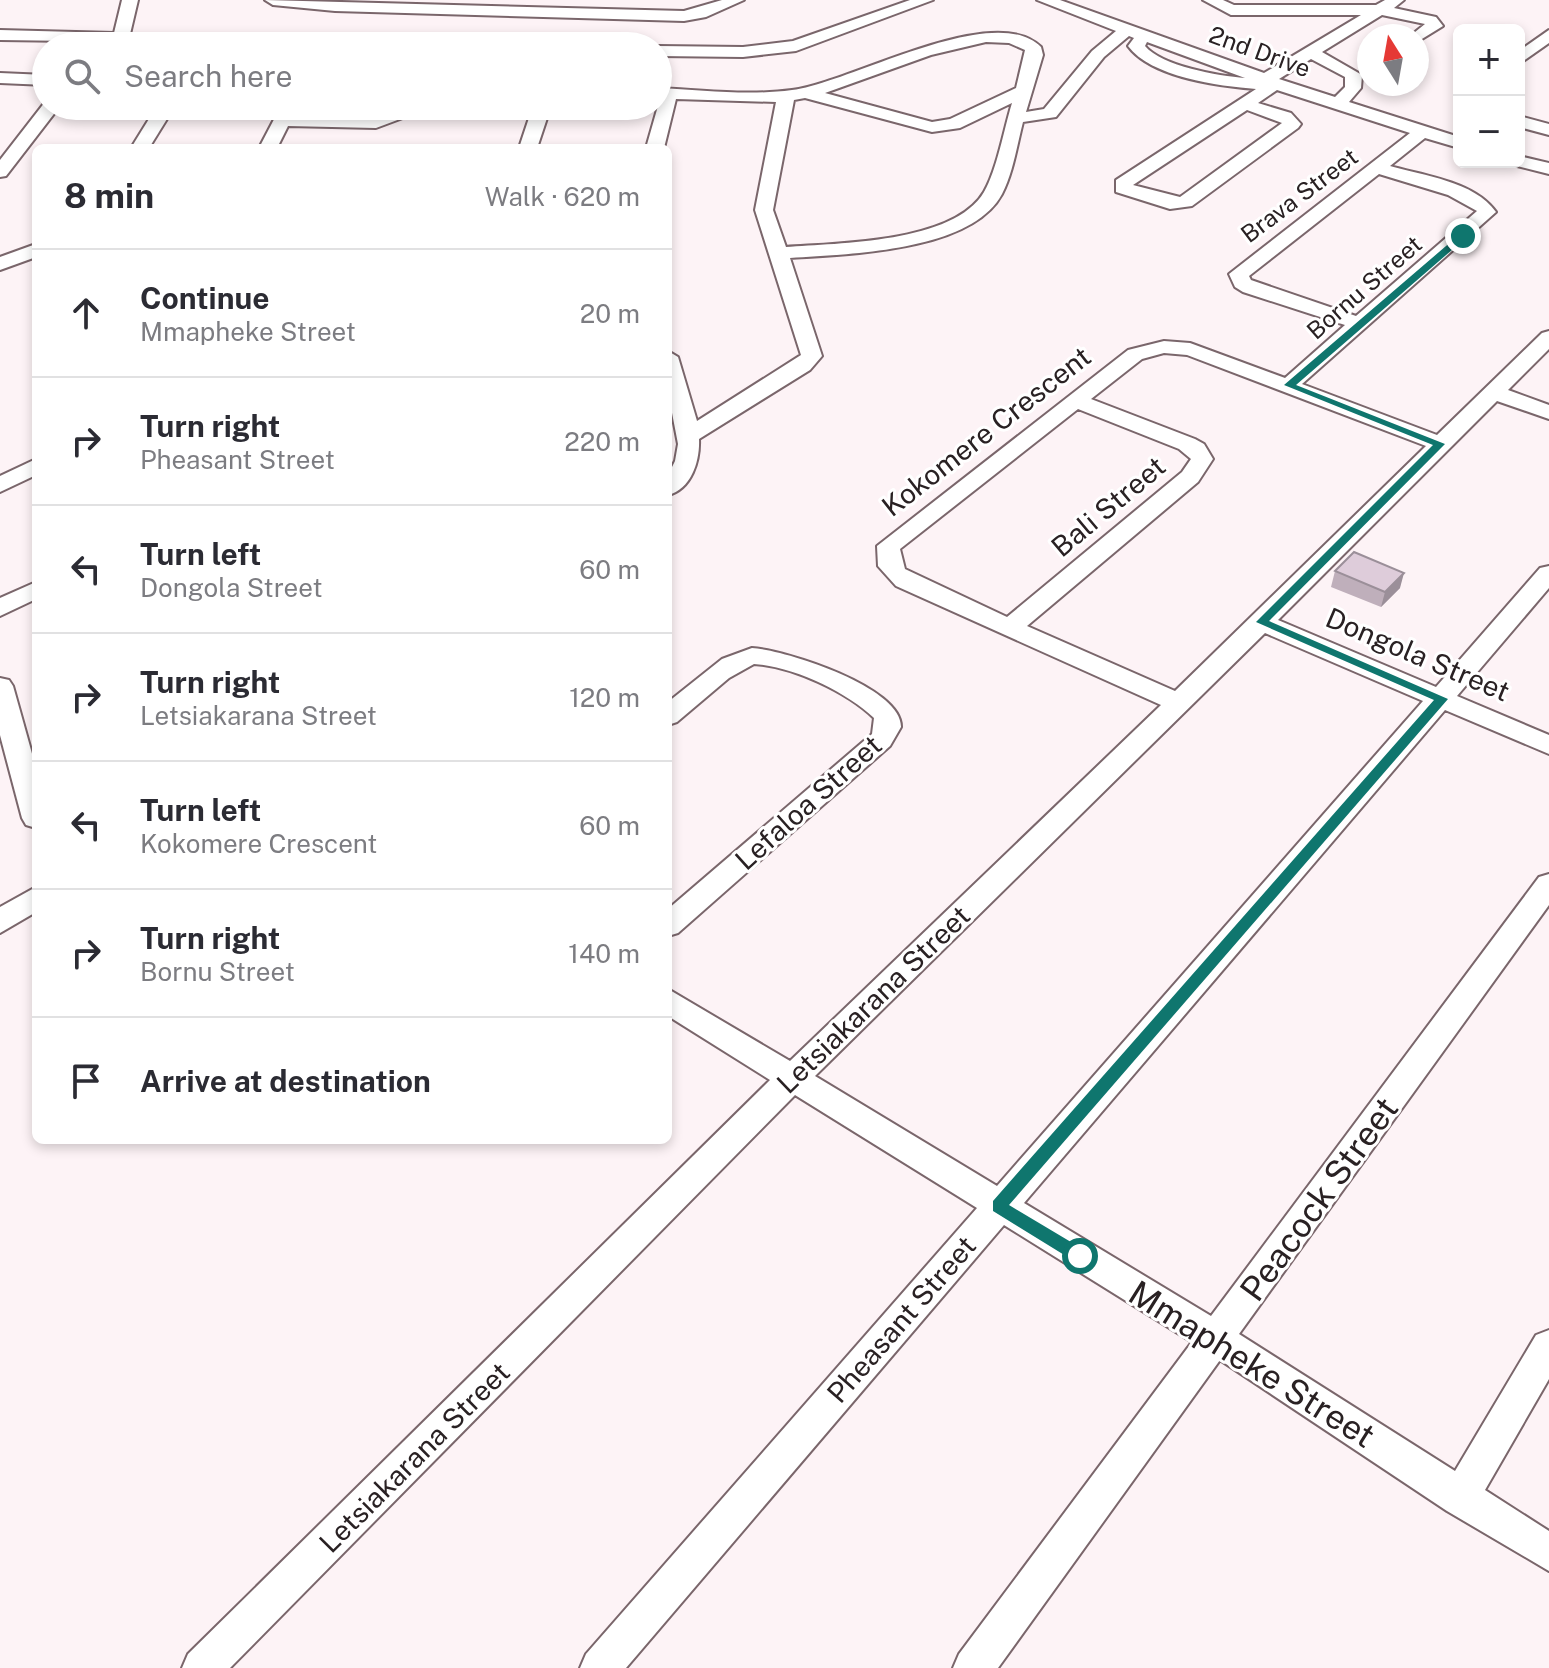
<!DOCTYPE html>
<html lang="en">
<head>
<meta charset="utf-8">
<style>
	body { margin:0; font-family:"Public Sans",sans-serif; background:#f2f2f3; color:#2b2b33 }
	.controls { position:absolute; right:24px; top:24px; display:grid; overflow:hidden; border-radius:12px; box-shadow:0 4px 12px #0003 }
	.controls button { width:72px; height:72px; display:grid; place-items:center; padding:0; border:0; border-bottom:2px solid #e1e1e2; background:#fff; color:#2b2b33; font:40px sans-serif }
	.compass { position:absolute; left:1357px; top:24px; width:72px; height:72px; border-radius:50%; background:#fff; box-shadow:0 4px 12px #0003; rotate:349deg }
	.stop { position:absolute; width:24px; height:24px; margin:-18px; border:6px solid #0f766e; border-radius:50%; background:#fff }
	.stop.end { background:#0f766e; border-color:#fff; box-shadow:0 2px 8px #0008 }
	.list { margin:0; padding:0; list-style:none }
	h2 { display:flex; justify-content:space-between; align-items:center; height:104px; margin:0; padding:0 32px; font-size:34px }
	h2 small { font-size:26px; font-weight:400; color:#7c7c81 }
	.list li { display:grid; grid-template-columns:52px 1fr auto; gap:24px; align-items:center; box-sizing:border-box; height:128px; padding:0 32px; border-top:2px solid #e1e1e2 }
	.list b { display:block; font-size:30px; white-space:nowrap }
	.list p { margin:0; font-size:26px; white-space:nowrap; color:#7c7c81 }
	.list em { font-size:26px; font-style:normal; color:#7c7c81 }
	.icon { flex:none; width:44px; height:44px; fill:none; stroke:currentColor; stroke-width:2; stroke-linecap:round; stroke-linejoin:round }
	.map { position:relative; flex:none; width:1549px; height:1668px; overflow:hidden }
	.search { position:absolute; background:#fff; box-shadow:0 4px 12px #0003; left:32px; top:32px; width:640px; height:88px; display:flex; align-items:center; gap:20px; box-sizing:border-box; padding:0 28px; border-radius:44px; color:#7c7c81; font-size:30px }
	.panel { position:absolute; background:#fff; box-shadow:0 4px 12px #0003; left:32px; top:144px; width:640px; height:1000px; border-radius:12px }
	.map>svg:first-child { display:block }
</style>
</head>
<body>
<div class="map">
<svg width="1549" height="1668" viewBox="0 0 1549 1668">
	<rect width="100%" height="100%" fill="#fdf3f6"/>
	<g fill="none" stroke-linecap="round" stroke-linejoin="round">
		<g stroke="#7a666b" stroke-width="4">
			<g id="minor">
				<polygon points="122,0 138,0 130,34 417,41 425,46 0,40 0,30 114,33"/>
				<polygon points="265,0 684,11 722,0 744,0 706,17 684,21 335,11 273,5"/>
				<polygon points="910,0 933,0 796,51 743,57 658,56 658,46 743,47 793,41"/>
				<path d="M 1037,0 L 1060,0 L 1264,73 L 1361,15 L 1231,15 L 1203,0 L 1223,0 L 1234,5 L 1376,5 L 1385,0 L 1404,0 L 1394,8 L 1436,17 L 1443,26 L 1417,42 L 1417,36 L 1410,36 L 1425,24 L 1382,15 L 1322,52 L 1362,75 L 1361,88 L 1349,102 L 1459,137 L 1459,148 L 1425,138 L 1390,166 C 1424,176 1474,181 1496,212 L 1302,384 L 1437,435 L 1542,333 L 1549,331 L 1549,349 L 1508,390 L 1549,405 L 1549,419 L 1497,401 L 1278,620 L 1436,687 L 1540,568 L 1549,566 L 1549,588 L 1457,696 L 1549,735 L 1549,754 L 1445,710 L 1024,1203 L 1211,1316 L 1539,877 L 1549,874 L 1549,905 L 1239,1334 L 1455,1471 L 1536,1335 L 1549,1330 L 1549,1379 L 1485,1490 L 1549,1531 L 1549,1571 L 1447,1511 L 1220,1360 L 998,1668 L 953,1668 L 959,1654 L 1192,1342 L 1004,1225 L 626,1668 L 580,1668 L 586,1654 L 977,1208 L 795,1095 L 230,1668 L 182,1668 L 188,1654 L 770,1080 L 668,1016 L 668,989 L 790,1061 L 1161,705 L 896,586 L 878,566 L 877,546 L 1128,350 L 1164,341 L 1190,343 L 1285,378 L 1345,325 L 1243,292 L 1235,287 L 1229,274 L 1410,133 L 1277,90 L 1258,103 L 1291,113 L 1301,124 L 1298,128 L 1192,206 L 1170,209 L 1116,192 L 1116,180 L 1256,89 C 1218,86 1151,77 1128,46 L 1134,38 L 1129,36 L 1104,57 L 1056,117 L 1023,122 C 1017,145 1013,173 1002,194 C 971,252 847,254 790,258 L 822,356 L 810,370 L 699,439 C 700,460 692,489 668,495 L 668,475 L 675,461 L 678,444 L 668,392 L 668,351 L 678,357 L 697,421 L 801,355 L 755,210 L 776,102 L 676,99 L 664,148 L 646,148 L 658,106 L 658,88 C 702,90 748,96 792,90 C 850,83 994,0 1041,47 L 1043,55 L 1026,112 L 1044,109 L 1092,51 L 1116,31 ZM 986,42 L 1009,43 L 1025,50 L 1016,88 L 950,119 L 932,122 L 825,93 L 931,55 ZM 1147,42 L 1245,78 C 1218,76 1162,66 1145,46 ZM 1311,59 L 1345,77 L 1345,87 L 1335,97 L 1279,79 ZM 805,98 L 932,132 L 960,128 L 1012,103 C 1004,129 997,170 984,192 C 954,243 838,243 786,247 L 773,210 L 794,100 ZM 1247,110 L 1282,123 L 1180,197 L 1133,185 ZM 1379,174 L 1448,195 L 1477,211 L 1356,316 L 1251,280 L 1249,276 ZM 1164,353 L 1187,355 L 1426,446 L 1175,691 L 1027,626 L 1198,482 L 1213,459 L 1204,444 L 1195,439 L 1091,399 L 1142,359 ZM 1078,409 L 1179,449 L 1191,459 L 1182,472 L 1007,617 L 905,569 L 900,549 ZM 1265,633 L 1423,701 L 997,1186 L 815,1076 Z"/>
				<polygon points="1549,30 1549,43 1519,64 1519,51"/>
				<polygon points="0,73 46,75 46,85 0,83"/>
				<polygon points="45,102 46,106 60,106 6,176 0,177 0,160"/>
				<polygon points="157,106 175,106 149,148 131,148"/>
				<polygon points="281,106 299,106 293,116 374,118 409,106 435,106 376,128 288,126 277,148 259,148"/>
				<polygon points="533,106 551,106 537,148 519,148"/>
				<polygon points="1519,116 1549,124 1549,135 1519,127"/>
				<polygon points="1519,156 1549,163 1549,174 1513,165 1511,162 1519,162"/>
				<polygon points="36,244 36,257 0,270 0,257"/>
				<polygon points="36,459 36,475 0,492 0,476"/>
				<polygon points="36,582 36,599 0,616 0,598"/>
				<path d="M 752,648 C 785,650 902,687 901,727 L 890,746 L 678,933 L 668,936 L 668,909 L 872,734 L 874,718 C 847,692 792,666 754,664 L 729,678 L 677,722 L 668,725 L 668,702 L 722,659 Z"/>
				<polygon points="0,678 9,680 13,686 36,768 36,828 26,825 22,818 0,735"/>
				<polygon points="36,887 36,912 0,933 0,907"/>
			</g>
		</g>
		<use href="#minor" fill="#fff" fill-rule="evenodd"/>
	</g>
	<polygon fill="#bfafbb" points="1335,571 1400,588 1381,607 1331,587"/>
	<polygon fill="#9b8f99" points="1404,573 1400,588 1381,607 1385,592"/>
	<polygon fill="#deccda" stroke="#9b8f99" stroke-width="2" points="1354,552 1404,573 1385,592 1335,571"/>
	<polygon fill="#0f766e" points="1460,234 1468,236 1296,385 1445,444 1269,621 1448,699 1009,1205 1086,1251 1086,1261 1074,1261 993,1211 993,1201 1434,700 1256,622 1433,445 1284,385"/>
	<g text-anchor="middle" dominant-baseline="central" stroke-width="6" stroke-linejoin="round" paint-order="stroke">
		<g font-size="24" fill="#292123" stroke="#fff">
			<text transform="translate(1260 51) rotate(20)">2nd Drive</text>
			<text transform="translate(1299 195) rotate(-37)">Brava Street</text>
			<text transform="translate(1364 287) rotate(-41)">Bornu Street</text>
		</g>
		<g font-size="28" fill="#292123" stroke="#fff">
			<text transform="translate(986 431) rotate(-38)">Kokomere Crescent</text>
			<text transform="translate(1108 506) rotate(-40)">Bali Street</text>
			<text transform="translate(1418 654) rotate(23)">Dongola Street</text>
			<text transform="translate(808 802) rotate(-42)">Lefaloa Street</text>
			<text transform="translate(873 999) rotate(-44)">Letsiakarana Street</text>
			<text transform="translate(901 1319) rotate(-49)">Pheasant Street</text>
			<text transform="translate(414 1457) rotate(-45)">Letsiakarana Street</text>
		</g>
		<g font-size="34" fill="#292123" stroke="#fff">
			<text transform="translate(1319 1199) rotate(-54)">Peacock Street</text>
			<text transform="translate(1252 1364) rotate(32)">Mmapheke Street</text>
		</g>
	</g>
</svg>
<div class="controls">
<button>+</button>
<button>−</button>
</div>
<svg class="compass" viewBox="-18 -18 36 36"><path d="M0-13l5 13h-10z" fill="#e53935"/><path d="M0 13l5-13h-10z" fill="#7c7c81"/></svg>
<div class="stop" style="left:1080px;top:1256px"></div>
<div class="stop end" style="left:1463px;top:236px"></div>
<div class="search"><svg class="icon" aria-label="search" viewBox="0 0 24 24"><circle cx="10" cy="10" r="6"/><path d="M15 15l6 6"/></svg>Search here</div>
<section class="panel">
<h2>8 min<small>Walk · 620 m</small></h2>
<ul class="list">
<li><svg class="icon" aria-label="ahead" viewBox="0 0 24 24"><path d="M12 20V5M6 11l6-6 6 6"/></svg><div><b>Continue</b><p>Mmapheke Street</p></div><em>20 m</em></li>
<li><svg class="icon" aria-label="right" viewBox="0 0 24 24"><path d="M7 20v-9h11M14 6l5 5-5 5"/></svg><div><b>Turn right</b><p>Pheasant Street</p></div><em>220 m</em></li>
<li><svg class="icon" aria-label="left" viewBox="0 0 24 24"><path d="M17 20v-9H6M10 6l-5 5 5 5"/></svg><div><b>Turn left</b><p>Dongola Street</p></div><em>60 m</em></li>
<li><svg class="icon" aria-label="right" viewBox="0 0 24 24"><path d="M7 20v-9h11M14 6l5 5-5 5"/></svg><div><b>Turn right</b><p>Letsiakarana Street</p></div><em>120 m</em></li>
<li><svg class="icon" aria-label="left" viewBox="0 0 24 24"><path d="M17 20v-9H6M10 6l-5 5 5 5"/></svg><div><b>Turn left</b><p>Kokomere Crescent</p></div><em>60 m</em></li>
<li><svg class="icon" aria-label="right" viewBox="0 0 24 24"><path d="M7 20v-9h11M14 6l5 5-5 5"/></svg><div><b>Turn right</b><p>Bornu Street</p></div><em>140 m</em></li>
<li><svg class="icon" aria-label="arrive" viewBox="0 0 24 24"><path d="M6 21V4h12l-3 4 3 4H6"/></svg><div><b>Arrive at destination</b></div></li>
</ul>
</section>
</div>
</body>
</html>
